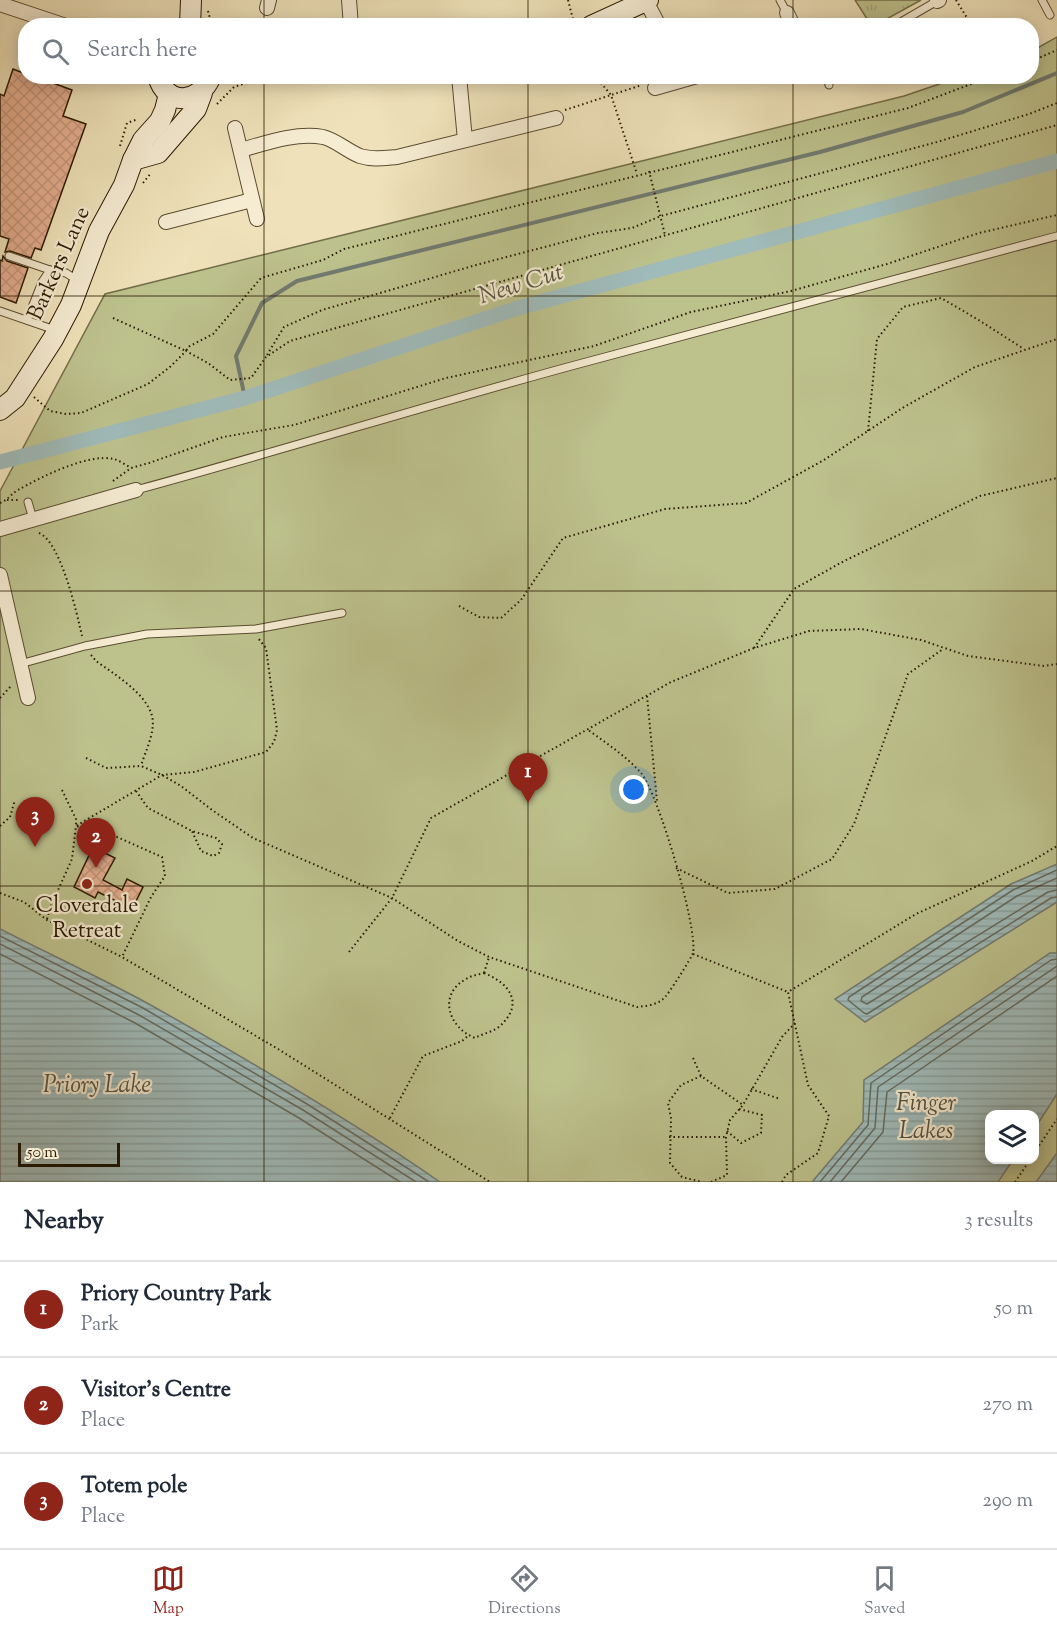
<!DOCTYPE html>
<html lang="en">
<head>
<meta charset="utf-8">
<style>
	body { margin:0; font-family:"Sorts Mill Goudy",serif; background:#f6f6f7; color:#1f2937 }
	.controls { position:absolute; right:18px; bottom:18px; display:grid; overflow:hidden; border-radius:12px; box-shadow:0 3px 15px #0003 }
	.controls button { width:54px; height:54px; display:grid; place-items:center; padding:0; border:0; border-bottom:2px solid #e0e1e3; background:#fff; color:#1f2937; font:30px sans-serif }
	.scale { position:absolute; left:18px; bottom:15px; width:102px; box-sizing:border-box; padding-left:6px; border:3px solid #2b1b03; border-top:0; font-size:16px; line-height:21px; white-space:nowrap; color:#2b1b03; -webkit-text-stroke:4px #f5ecd2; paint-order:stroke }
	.you { position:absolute; left:634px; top:790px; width:21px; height:21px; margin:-15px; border:4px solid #fff; border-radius:50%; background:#1a73e8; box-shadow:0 0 0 9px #1a73e833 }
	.badge { display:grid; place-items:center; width:39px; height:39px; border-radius:50%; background:#8f2418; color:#fff; font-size:20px; font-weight:700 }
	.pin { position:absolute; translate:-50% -50px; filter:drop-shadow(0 2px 3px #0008) }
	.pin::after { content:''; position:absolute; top:32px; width:21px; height:18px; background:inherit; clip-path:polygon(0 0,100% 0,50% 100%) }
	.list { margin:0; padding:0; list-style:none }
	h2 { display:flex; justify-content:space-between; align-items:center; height:78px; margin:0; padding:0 24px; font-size:26px }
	h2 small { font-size:20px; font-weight:400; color:#747a83 }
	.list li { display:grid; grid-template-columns:39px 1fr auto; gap:18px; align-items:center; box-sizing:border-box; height:96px; padding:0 24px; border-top:2px solid #e0e1e3 }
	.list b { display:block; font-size:22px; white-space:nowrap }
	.list p { margin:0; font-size:20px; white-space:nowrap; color:#747a83 }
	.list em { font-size:20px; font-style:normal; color:#747a83 }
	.icon { flex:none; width:33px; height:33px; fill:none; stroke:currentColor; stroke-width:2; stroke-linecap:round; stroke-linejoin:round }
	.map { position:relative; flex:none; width:1057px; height:1182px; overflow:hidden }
	.search { position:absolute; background:#fff; box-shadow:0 3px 15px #0003; left:18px; right:18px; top:18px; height:66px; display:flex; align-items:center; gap:15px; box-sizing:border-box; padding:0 21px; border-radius:24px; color:#747a83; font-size:22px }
	.sheet { height:366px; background:#fff }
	nav { display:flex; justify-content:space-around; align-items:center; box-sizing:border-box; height:84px; border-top:2px solid #e0e1e3; background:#fff; font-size:16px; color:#747a83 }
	nav a { display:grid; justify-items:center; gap:3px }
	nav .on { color:#8f2418 }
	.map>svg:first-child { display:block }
</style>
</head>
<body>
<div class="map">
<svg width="1057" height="1182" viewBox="0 0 1057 1182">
	<defs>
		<pattern id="grass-tufts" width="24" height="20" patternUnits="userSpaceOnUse" patternTransform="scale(1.5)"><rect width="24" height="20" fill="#bdc28d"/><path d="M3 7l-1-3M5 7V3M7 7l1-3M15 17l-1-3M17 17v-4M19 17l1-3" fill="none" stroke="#a3a678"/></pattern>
		<pattern id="water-rules" width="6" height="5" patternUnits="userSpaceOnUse" patternTransform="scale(1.5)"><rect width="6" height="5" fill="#9fbbba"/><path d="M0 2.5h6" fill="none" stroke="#89a09e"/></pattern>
		<pattern id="building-cross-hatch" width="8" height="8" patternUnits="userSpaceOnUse" patternTransform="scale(1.5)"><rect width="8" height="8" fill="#e4ae8f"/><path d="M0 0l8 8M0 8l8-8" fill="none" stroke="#c4957a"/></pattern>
	</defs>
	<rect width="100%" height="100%" fill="#efe2ba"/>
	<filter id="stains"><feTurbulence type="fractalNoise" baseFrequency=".00333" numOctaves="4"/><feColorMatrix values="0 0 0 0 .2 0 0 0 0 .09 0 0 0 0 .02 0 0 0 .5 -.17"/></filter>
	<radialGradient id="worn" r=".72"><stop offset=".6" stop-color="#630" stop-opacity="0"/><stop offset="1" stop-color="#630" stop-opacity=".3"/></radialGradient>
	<polygon fill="url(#grass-tufts)" stroke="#746e48" stroke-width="1.5" points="855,0 921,0 874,26 871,25"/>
	<path fill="#bdc28d" stroke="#746e48" stroke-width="1.5" fill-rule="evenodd" d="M 1057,37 L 1057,1182 L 0,1182 L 0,491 L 105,294 L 904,96 L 960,77 L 1032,76 L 1032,51 ZM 990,1114 L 1034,1114 L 1034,1160 L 990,1160 Z"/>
	<g fill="url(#water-rules)" stroke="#717b71" stroke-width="1.5">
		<polygon points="1057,864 1057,902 865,1022 835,999 1011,884"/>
		<path d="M 0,929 C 49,954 99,977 147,1003 C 247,1059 346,1117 440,1182 L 0,1182 Z"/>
		<polygon points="1050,953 1057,953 1057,1094 1035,1128 1034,1114 990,1114 990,1160 1013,1160 998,1182 812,1182 863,1122 864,1080"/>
		<polygon points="1057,1153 1057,1182 1036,1182"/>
	</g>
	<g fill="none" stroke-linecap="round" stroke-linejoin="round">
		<g stroke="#656b5e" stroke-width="1.5">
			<polyline points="1057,870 1013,890 849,997 848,1000 864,1013 867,1014 1051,898 1057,897"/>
			<polyline points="1057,878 1017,896 862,997 861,1001 867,1004 1048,892 1057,890"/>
			<polyline points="0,936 143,1008 307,1104 429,1182"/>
			<polyline points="0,944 139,1015 303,1110 416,1182"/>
			<polyline points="0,954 135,1023 299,1118 400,1182"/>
			<polyline points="820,1182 868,1125 871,1083 1051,960 1057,959"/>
			<polyline points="830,1182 875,1128 878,1087 1057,966"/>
			<polyline points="841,1182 883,1132 887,1092 1057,976"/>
		</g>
		<polyline stroke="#717b71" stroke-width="4" points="245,398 236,356 262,303 297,281 820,152 963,112 1057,73"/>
		<polyline stroke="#9fbbba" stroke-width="15" points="0,462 245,398 518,308 1057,161"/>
	</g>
	<g fill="url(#building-cross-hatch)" stroke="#2b1b03" stroke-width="1.5">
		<polygon points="13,69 26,74 26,76 34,76 72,90 63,116 86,124 41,250 35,248 31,258 10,251 5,252 9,239 0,236 0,94 4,96"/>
		<polygon points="3,256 7,261 28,268 16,303 0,297 0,260 2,261"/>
		<polygon points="93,847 115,858 103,880 122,890 127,879 143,887 132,909 98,892 95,898 74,887"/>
	</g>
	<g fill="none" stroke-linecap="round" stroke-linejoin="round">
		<g stroke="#5c4d31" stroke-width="9">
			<g id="lane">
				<polyline points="780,0 787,13"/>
				<polyline points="1042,0 1050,15"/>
				<polyline points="894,26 937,1"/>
				<polyline points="826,76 829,85"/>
				<polyline points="9,256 50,270"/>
				<polyline points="0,311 55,330"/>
				<polyline points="27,320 42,282 50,270 66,273 77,280"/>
				<path d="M 136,490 C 283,450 428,405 575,365 C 735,321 896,279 1057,236"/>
				<polyline points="28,502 33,519"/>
				<polyline points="20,664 85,646 147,634 256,629 342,613"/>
			</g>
		</g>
		<g stroke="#5c4d31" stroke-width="16">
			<g id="street">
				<polyline points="349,0 351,26"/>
				<polyline points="646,1 659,26"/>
				<polyline points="937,1 939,0"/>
				<polyline points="0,4 66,26"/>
				<polyline points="267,8 269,0"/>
				<polyline points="787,13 793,26"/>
				<polyline points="459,76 465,140"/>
				<polyline points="655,88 697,76"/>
				<polyline points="235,128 257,219"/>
				<path d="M 241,150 C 266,143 296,132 323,137 C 336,140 347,151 360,156 C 372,160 384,158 397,157 L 556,118"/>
				<polyline points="166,222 252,200"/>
				<polyline points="0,529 136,490"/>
				<polyline points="0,575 28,698"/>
			</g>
		</g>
		<g stroke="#2b1b03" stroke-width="22">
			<g id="secondary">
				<polyline points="190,26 191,0"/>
				<polyline points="591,26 648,0"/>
				<path d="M 158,76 C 166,107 200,104 211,76"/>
				<polyline points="133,160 158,153 196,109 202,93"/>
				<polyline points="0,410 15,398 53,339 71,305 99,231 124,185 133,160 143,140 160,121 165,110 169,94"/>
			</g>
		</g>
		<g stroke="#2b1b03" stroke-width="2" stroke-dasharray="1.5 3" stroke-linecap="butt">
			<polyline points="568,0 574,23"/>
			<polyline points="956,0 972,26"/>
			<polyline points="208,11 212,26"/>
			<polyline points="1032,61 1057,50"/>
			<polyline points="595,76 611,95 637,174"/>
			<polyline points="217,104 234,87 252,81 273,78 273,76"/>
			<polyline points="565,110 642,85"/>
			<polyline points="120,146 127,123 138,119"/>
			<polyline points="649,171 665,235"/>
			<polyline points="143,183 151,173"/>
			<polyline points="113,318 186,351 188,347 213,334 261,278 323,260 344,249 908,108 992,76"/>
			<polyline points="267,355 284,327 322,310 476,265 598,233 632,228 661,216 937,142 1029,114 1057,103"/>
			<polyline points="34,397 50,411 66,414 81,413 148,384 171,366 186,351 208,363 230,380 251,378 266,357 290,341 1057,125"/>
			<polyline points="868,431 877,339 903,307 941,298 977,319 1024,349"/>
			<polyline points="113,481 131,468 149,463 223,437 294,425 446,378 594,346 691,312 791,291 887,264 979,233 1057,215"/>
			<polyline points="7,500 20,500"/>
			<path d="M 0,503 C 8,500 11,494 18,490 C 41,477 88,453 114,459 C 120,461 126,465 131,468"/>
			<path d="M 39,533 C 61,542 77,614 82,636"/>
			<polyline points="459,606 479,617 501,618 521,600 563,538 665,509 746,503 824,460 904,407 975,367 1057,339"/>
			<polyline points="754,648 794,589 844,561 980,496 1057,478"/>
			<path d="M 91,655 L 96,661 C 114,674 146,693 152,716 C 156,731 145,752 141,766"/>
			<polyline points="647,696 657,801"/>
			<polyline points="0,698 11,686"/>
			<path d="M 86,758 L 106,768 L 141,766 L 162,775 L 181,786 L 212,810 L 253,838 L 392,898 L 458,941 L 489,957 L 637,1007 C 646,1006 656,1005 663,999 C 667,997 692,957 693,953 C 698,928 658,793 641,773 C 626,756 606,743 587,729"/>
			<polyline points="62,790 76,819 76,826 117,837 162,857 165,876 151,897 122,957"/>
			<polyline points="136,791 148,808 192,831 216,838 222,844 219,853 213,856 201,851 192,831"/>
			<polyline points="0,826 10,817 15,800"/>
			<polyline points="676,868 728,893 775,889 832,859 854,824 908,674 943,649"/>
			<polyline points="0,893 24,902 47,920 122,957 278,1049 490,1182"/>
			<polyline points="47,919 50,908 72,859 76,826 162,775 194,772 266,752 274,742 277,730 266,648 258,638"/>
			<polyline points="349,952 392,898 431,818 671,682 754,648 809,631 861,629 921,640 968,656 1044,666 1057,664"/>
			<polyline points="693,954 788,992"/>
			<path d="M 484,973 C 509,983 525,1003 500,1026 C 493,1032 484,1033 475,1038 C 449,1028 437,995 466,979 C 472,975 478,975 484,973 Z"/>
			<polyline points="484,973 489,957"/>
			<polyline points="693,1058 701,1076 743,1105"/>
			<polyline points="701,1076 681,1085 668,1103 671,1118 670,1163 682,1177 702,1182"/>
			<polyline points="751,1089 780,1099"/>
			<polyline points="390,1118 423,1056 462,1041 469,1035"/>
			<polyline points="727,1131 741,1143 761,1133 762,1115 739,1109"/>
			<polyline points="669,1137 726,1137"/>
			<polyline points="1034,1153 1057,1119"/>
			<polyline points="711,1182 727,1175 726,1137 730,1120 743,1105 782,1037 795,1023"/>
			<polyline points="782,1182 786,1175 818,1153 829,1116 808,1085 788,992 916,914 1032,861 1057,846"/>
			<polyline points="1015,1182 1030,1160"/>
		</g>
		<use href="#lane" stroke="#f5ecd2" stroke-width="7"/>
		<use href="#street" stroke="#f5ecd2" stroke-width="14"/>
		<use href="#secondary" stroke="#f5ecd2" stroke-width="20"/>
	</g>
	<path fill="none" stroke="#2b1b03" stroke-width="1.5" stroke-opacity="0.55" d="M 264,0 L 264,26M 528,0 L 528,26M 793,0 L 793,26M 264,76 L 264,1182M 528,76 L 528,1182M 793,76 L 793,1182M 0,296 L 1057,296M 0,591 L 1057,591M 0,886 L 1057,886"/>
	<circle fill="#8f2418" stroke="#f5ecd2" stroke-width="2" cx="87" cy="884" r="6"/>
	<g text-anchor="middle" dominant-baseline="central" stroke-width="4.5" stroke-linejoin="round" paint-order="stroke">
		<g font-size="22" fill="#2b1b03" stroke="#f5ecd2">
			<text transform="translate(60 264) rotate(-66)">Barkers Lane</text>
		</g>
		<g font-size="22" fill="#2b1b03" stroke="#f5ecd2">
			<text x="87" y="907">Cloverdale<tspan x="87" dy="25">Retreat</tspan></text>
		</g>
		<g font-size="24" font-style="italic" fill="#545343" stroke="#f5ecd2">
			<text transform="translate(521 285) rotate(-17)">New Cut</text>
			<text x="97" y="1086">Priory Lake</text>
			<text x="926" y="1104">Finger<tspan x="926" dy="28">Lakes</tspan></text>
		</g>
	</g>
	<rect width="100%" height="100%" filter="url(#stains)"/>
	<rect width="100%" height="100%" fill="url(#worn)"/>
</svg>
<div class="controls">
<button><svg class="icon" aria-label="layers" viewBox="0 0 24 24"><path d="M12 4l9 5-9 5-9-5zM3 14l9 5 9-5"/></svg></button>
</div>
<div class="scale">50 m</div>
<div class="you"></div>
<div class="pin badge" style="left:528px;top:803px">1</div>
<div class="pin badge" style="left:96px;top:868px">2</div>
<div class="pin badge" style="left:35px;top:847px">3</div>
<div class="search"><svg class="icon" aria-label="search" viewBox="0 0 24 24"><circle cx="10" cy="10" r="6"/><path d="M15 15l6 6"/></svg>Search here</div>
</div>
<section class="sheet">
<h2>Nearby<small>3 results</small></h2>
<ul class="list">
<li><span class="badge">1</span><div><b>Priory Country Park</b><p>Park</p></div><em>50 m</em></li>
<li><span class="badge">2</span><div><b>Visitor's Centre</b><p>Place</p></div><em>270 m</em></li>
<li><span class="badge">3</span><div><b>Totem pole</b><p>Place</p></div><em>290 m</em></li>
</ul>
</section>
<nav>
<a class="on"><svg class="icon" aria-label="map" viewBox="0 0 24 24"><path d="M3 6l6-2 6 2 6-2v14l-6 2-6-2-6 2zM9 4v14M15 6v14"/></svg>Map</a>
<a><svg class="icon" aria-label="directions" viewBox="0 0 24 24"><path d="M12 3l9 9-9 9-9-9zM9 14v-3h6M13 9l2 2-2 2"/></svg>Directions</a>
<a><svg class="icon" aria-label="saved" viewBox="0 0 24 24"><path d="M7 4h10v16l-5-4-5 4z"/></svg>Saved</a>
</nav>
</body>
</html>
